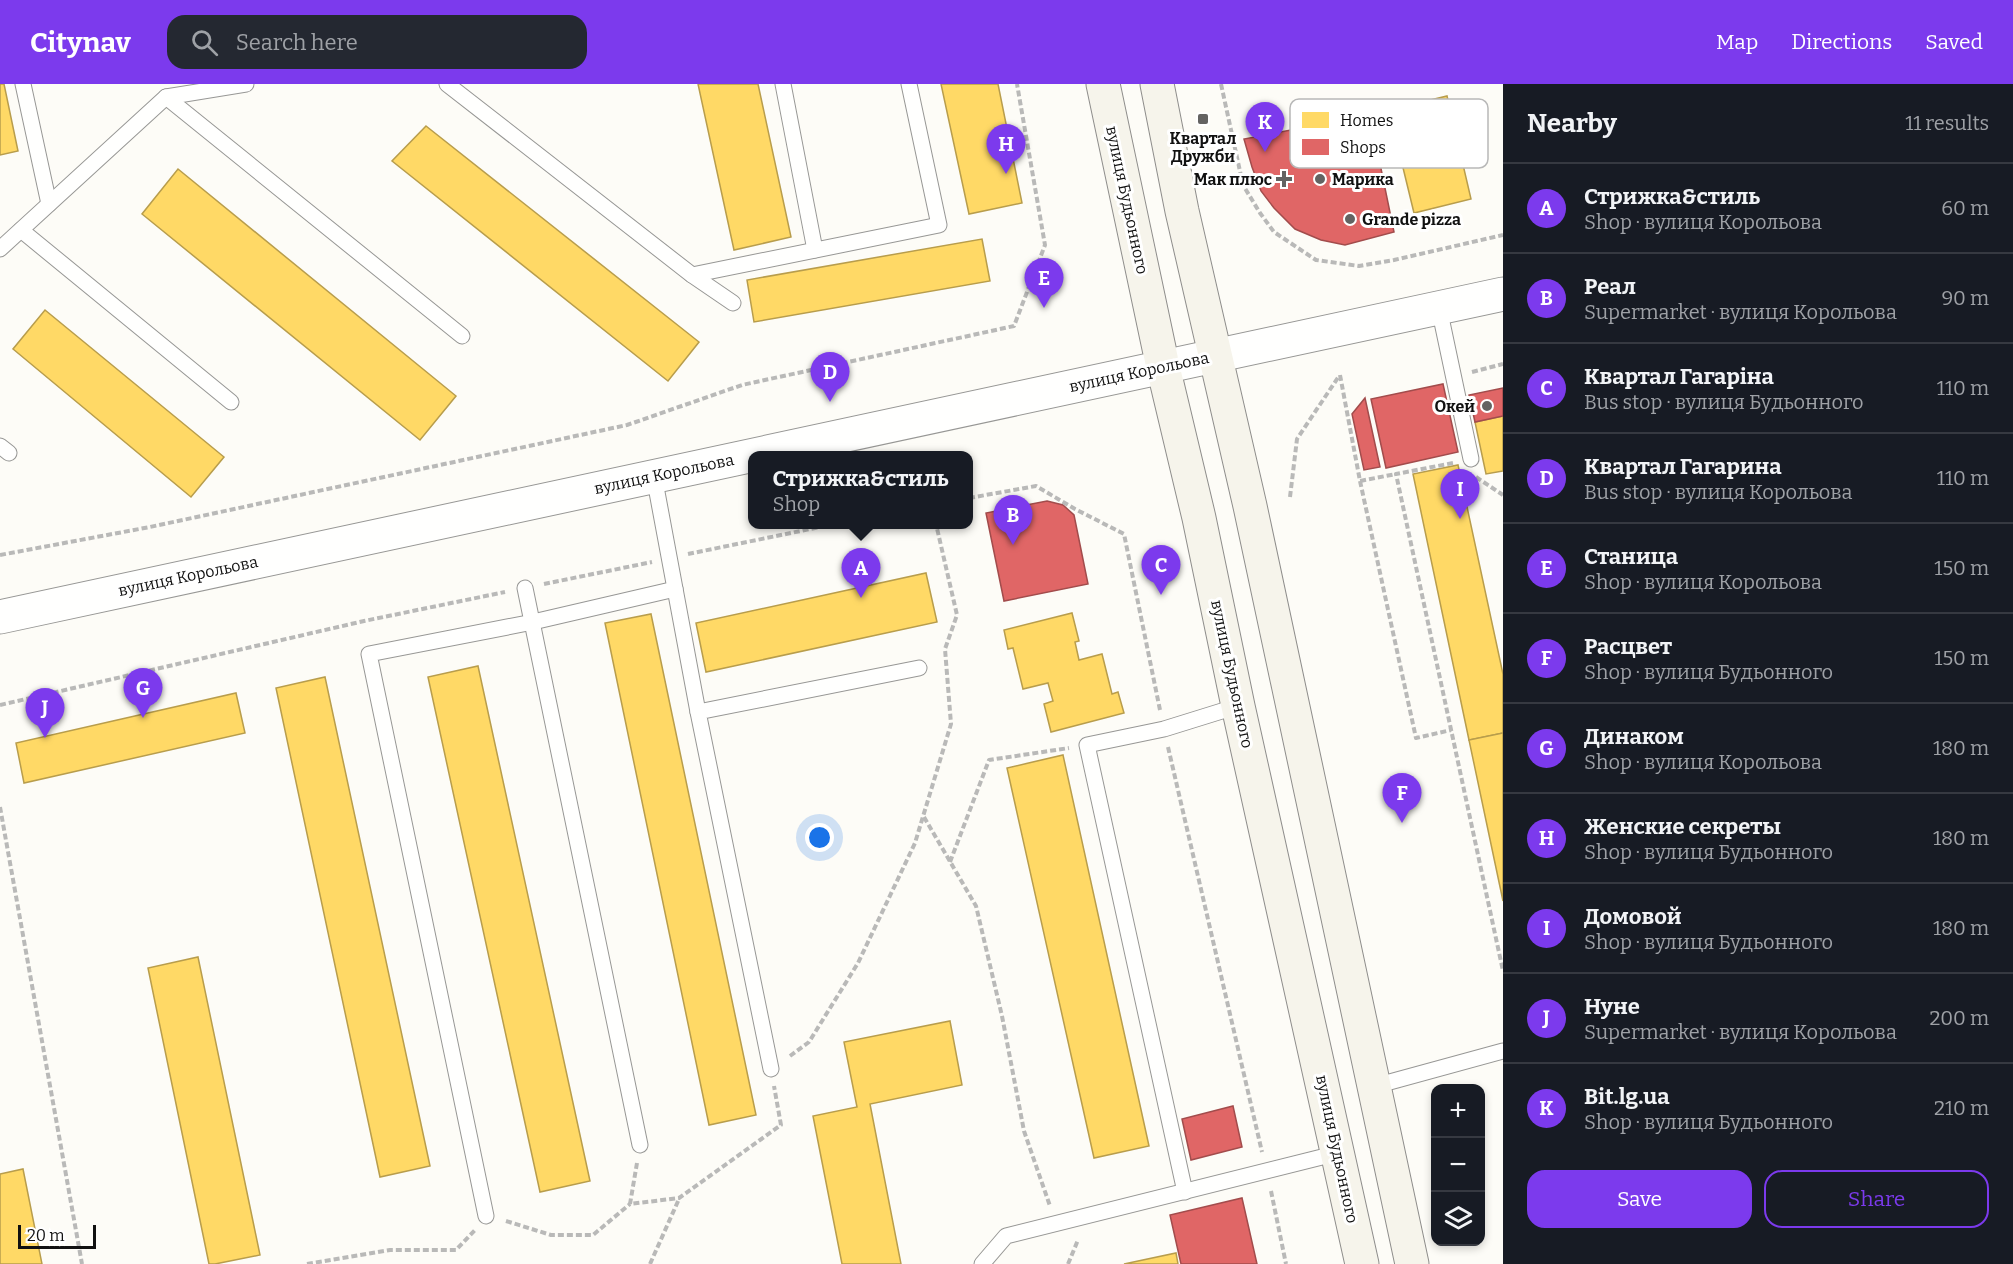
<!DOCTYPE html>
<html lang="en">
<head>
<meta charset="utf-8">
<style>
	body { margin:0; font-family:Bitter,serif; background:#242831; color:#f1f3f6 }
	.controls { position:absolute; right:18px; bottom:18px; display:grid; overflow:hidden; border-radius:12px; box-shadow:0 3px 9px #0003 }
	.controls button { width:54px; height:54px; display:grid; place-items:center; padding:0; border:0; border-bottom:2px solid #363941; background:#171b24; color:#f1f3f6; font:30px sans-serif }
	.scale { position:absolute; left:18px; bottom:15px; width:78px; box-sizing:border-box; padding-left:6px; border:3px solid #111; border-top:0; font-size:16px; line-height:21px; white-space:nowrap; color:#111; -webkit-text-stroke:4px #fff; paint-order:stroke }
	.you { position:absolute; left:820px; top:754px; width:21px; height:21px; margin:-15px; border:4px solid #fff; border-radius:50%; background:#1a73e8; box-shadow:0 0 0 9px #1a73e833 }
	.badge { display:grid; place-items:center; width:39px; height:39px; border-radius:50%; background:#7c3aed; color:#fff; font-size:20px; font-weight:700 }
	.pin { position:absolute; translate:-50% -50px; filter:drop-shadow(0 2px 3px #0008) }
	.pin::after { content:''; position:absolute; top:32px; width:21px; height:18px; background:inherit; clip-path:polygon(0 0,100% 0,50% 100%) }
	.popup { position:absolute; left:748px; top:367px; width:225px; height:78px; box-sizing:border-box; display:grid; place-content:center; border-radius:12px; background:#171b24; filter:drop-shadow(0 2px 4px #0005); font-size:20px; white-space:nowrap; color:#9ea1a6 }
	.popup b { font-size:22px; color:#f1f3f6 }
	.popup::after { content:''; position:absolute; left:50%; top:100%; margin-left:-12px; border:12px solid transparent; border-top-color:#171b24 }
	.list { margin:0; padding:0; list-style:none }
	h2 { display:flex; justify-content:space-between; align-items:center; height:78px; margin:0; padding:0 24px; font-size:26px }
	h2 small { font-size:20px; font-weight:400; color:#9ea1a6 }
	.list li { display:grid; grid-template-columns:39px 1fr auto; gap:18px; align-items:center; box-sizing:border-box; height:90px; padding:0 24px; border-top:2px solid #363941 }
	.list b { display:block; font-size:22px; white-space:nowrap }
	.list p { margin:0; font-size:20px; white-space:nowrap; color:#9ea1a6 }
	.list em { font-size:20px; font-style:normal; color:#9ea1a6 }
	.actions { display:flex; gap:12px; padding:18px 24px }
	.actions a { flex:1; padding:14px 0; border:2px solid #7c3aed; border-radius:18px; text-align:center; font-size:21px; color:#7c3aed }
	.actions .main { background:#7c3aed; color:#fff }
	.icon { flex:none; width:33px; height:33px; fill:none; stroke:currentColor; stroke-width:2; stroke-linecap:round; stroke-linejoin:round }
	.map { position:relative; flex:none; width:1503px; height:1180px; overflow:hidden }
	header { display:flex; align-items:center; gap:36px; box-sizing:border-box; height:84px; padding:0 30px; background:#7c3aed; color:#fff }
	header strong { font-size:28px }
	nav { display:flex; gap:33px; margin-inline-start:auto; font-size:21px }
	.search { width:420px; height:54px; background:#242831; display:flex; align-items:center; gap:15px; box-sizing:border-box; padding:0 21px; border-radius:18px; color:#9ea1a6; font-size:22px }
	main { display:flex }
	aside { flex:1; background:#171b24 }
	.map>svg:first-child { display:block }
</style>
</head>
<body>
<header>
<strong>Citynav</strong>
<div class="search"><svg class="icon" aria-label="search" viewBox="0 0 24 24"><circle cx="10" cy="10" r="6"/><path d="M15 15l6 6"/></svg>Search here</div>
<nav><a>Map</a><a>Directions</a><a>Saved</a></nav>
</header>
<main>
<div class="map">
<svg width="1503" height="1180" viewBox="0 0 1503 1180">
	<rect width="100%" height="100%" fill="#fdfcf7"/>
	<g fill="#ffd966" stroke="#b89d4c" stroke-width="1.5">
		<polygon points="0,0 4,0 18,67 0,71"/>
		<polygon points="698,0 758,0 791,153 734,166"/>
		<polygon points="941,0 998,0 1022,119 969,130"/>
		<polygon points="1447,12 1471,115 1414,129 1389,26"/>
		<polygon points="426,42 699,258 668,297 392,77"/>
		<polygon points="178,85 456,312 420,356 142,130"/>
		<polygon points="982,155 990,197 754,238 747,196"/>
		<polygon points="45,226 224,373 191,413 13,265"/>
		<polygon points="1503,332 1503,387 1486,390 1475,338"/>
		<polygon points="1458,381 1503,590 1503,649 1469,656 1413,390"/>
		<polygon points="926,489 937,538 706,588 696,539"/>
		<polygon points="1072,529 1079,557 1075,558 1079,576 1102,570 1112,610 1118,608 1124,629 1051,648 1044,620 1053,617 1048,599 1023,605 1013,564 1008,565 1004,546"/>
		<polygon points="651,530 756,1031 709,1041 605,539"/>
		<polygon points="478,582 590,1097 540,1108 428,593"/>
		<polygon points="325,593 430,1082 380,1093 276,604"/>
		<polygon points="236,609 245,649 24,699 16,659"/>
		<polygon points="1503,649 1503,817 1469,656"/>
		<polygon points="1063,671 1149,1062 1094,1074 1007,684"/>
		<polygon points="198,873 260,1171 215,1180 209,1180 148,884"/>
		<polygon points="950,937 962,1001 870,1020 901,1180 842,1180 813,1032 857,1023 844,958"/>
		<polygon points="23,1085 42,1180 0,1180 0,1090"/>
		<polygon points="1176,1169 1178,1180 1124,1180"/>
	</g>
	<g fill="#e06666" stroke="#a24c4c" stroke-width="1.5">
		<polygon points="1370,31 1394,148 1345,161 1321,156 1295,145 1274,124 1261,107 1252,83 1244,55"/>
		<polygon points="1443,300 1458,368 1386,384 1371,315"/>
		<polygon points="1503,304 1503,332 1475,338 1469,311"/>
		<polygon points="1365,314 1380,383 1364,386 1352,330"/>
		<polygon points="1047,417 1063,421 1074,431 1088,500 1004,517 986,429"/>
		<polygon points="1233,1022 1242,1063 1191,1076 1182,1035"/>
		<polygon points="1242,1114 1257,1180 1181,1180 1170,1131"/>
	</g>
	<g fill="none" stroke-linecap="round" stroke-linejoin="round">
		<g stroke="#979795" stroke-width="17">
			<g id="service">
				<polyline points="23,0 49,120"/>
				<polyline points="447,0 692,191 733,219"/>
				<polyline points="783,0 815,166"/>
				<polyline points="166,13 462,252"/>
				<polyline points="21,146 231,318"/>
				<polyline points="0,165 166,13 246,0"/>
				<polyline points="692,191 939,141 909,0"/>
				<polyline points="1439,224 1471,375"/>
				<polyline points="0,362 9,369"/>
				<polyline points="654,392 698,628"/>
				<polyline points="525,504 640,1061"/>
				<polyline points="771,985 698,628 919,584"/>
				<polyline points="1375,1002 1503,967"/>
				<polyline points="1185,1108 1087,661 1164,645 1238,622"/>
				<polyline points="486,1132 369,570 533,538 675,505"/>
				<polyline points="982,1180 1006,1152 1338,1069"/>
			</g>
		</g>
		<g stroke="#979795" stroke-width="35">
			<polyline id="tertiary" points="0,533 1503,210"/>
		</g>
		<g stroke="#8e8d8b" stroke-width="35">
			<g id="secondary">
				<polyline points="1103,0 1163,283 1199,434 1238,622 1362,1180"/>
				<polyline points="1157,0 1182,127 1250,422 1412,1180"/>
			</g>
		</g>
		<g stroke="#b9b9b8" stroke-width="4" stroke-dasharray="6 3" stroke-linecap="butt">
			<polyline points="1221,0 1243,101 1260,129 1274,148 1316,176 1359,182 1394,176 1503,151"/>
			<polyline points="1472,288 1503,280"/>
			<polyline points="1340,291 1360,397 1396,390"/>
			<polyline points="1453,379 1396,390 1503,887"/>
			<polyline points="1476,393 1503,411"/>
			<polyline points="1360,397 1416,654 1451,646"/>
			<polyline points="1290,413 1297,355 1339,292"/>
			<polyline points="969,414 1036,402 1075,425 1124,450 1160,626"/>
			<polyline points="688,470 835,440"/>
			<polyline points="0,471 150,443 627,341 742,301 1014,242 1045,161 1017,0"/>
			<polyline points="544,500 652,478"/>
			<polyline points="0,621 364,537 505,508"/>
			<polyline points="1168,663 1262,1068"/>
			<polyline points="0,723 82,1180"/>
			<polyline points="924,733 976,822 1002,932 1024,1047 1050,1122"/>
			<polyline points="950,778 989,676 1069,664"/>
			<polyline points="790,972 809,958 858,879 915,759 951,640 945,565 957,531 936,440"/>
			<polyline points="637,1079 630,1120 679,1114 781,1041 774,1002"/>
			<polyline points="1271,1107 1286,1180"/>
			<polyline points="506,1137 551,1151 593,1151 630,1120"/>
			<polyline points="307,1180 390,1166 456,1166 475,1146"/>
			<polyline points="650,1180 679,1115"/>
			<polyline points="1068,1180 1078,1156"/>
		</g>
		<use href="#service" stroke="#fffffe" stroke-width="15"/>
		<use href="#tertiary" stroke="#fffffe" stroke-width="33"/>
		<use href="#secondary" stroke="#f6f4eb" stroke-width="33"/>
	</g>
	<g fill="#646362" stroke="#fff" stroke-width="2">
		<rect x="1197" y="29" width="12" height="12" rx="3"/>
		<path d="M1281 86h6v6h6v6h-6v6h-6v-6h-6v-6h6z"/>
		<circle cx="1320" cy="95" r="6"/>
		<circle cx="1350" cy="135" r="6"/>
		<circle cx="1487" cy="322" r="6"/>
	</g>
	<g text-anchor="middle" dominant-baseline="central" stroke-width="6" stroke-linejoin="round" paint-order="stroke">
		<g font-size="16" font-weight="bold" fill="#111" stroke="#fff" text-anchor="end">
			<text x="1203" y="54" text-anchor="middle">Квартал<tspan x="1203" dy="18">Дружби</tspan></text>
			<text x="1272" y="95">Мак плюс</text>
			<text x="1332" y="95" text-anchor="start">Марика</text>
			<text x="1362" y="135" text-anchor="start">Grande pizza</text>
			<text x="1475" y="322">Окей</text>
		</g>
		<g font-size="16" fill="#111" stroke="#fff">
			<text transform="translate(1127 116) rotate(78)">вулиця Будьонного</text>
			<text transform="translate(1139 288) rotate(-12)">вулиця Корольова</text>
			<text transform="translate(664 390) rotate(-12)">вулиця Корольова</text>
			<text transform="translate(188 492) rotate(-12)">вулиця Корольова</text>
			<text transform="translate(1232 590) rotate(78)">вулиця Будьонного</text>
			<text transform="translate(1337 1065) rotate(78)">вулиця Будьонного</text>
		</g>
	</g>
	<rect x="1290" y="15" width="198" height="69" rx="9" fill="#fff" stroke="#b8b8b8" stroke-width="1.5"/>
	<rect x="1302" y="28" width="27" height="16" fill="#ffd966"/>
	<rect x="1302" y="55" width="27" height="16" fill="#e06666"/>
	<g font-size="16" fill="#111">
		<text x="1340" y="42">Homes</text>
		<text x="1340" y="69">Shops</text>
	</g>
</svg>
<div class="controls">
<button>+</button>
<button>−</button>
<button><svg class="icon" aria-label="layers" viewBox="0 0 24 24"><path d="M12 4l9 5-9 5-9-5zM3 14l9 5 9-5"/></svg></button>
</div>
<div class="scale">20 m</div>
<div class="you"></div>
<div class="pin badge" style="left:861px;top:514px">A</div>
<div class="popup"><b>Стрижка&amp;стиль</b>Shop</div>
<div class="pin badge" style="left:1013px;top:461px">B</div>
<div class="pin badge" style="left:1161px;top:511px">C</div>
<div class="pin badge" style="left:830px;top:318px">D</div>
<div class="pin badge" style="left:1044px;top:224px">E</div>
<div class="pin badge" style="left:1402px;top:739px">F</div>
<div class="pin badge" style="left:143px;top:634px">G</div>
<div class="pin badge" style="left:1006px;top:90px">H</div>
<div class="pin badge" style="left:1460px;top:435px">I</div>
<div class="pin badge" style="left:45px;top:654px">J</div>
<div class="pin badge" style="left:1265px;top:68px">K</div>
</div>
<aside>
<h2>Nearby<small>11 results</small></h2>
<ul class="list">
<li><span class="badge">A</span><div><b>Стрижка&amp;стиль</b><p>Shop · вулиця Корольова</p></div><em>60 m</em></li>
<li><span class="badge">B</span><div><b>Реал</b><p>Supermarket · вулиця Корольова</p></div><em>90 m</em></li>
<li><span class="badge">C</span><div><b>Квартал Гагаріна</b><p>Bus stop · вулиця Будьонного</p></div><em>110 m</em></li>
<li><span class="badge">D</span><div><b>Квартал Гагарина</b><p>Bus stop · вулиця Корольова</p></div><em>110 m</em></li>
<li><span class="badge">E</span><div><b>Станица</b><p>Shop · вулиця Корольова</p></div><em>150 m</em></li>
<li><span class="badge">F</span><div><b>Расцвет</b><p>Shop · вулиця Будьонного</p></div><em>150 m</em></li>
<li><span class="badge">G</span><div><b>Динаком</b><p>Shop · вулиця Корольова</p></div><em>180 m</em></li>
<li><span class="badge">H</span><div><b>Женские секреты</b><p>Shop · вулиця Будьонного</p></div><em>180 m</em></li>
<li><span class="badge">I</span><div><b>Домовой</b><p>Shop · вулиця Будьонного</p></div><em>180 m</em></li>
<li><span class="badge">J</span><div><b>Нуне</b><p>Supermarket · вулиця Корольова</p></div><em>200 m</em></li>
<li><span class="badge">K</span><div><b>Bit.lg.ua</b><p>Shop · вулиця Будьонного</p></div><em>210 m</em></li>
</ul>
<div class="actions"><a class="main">Save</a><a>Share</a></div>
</aside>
</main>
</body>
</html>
